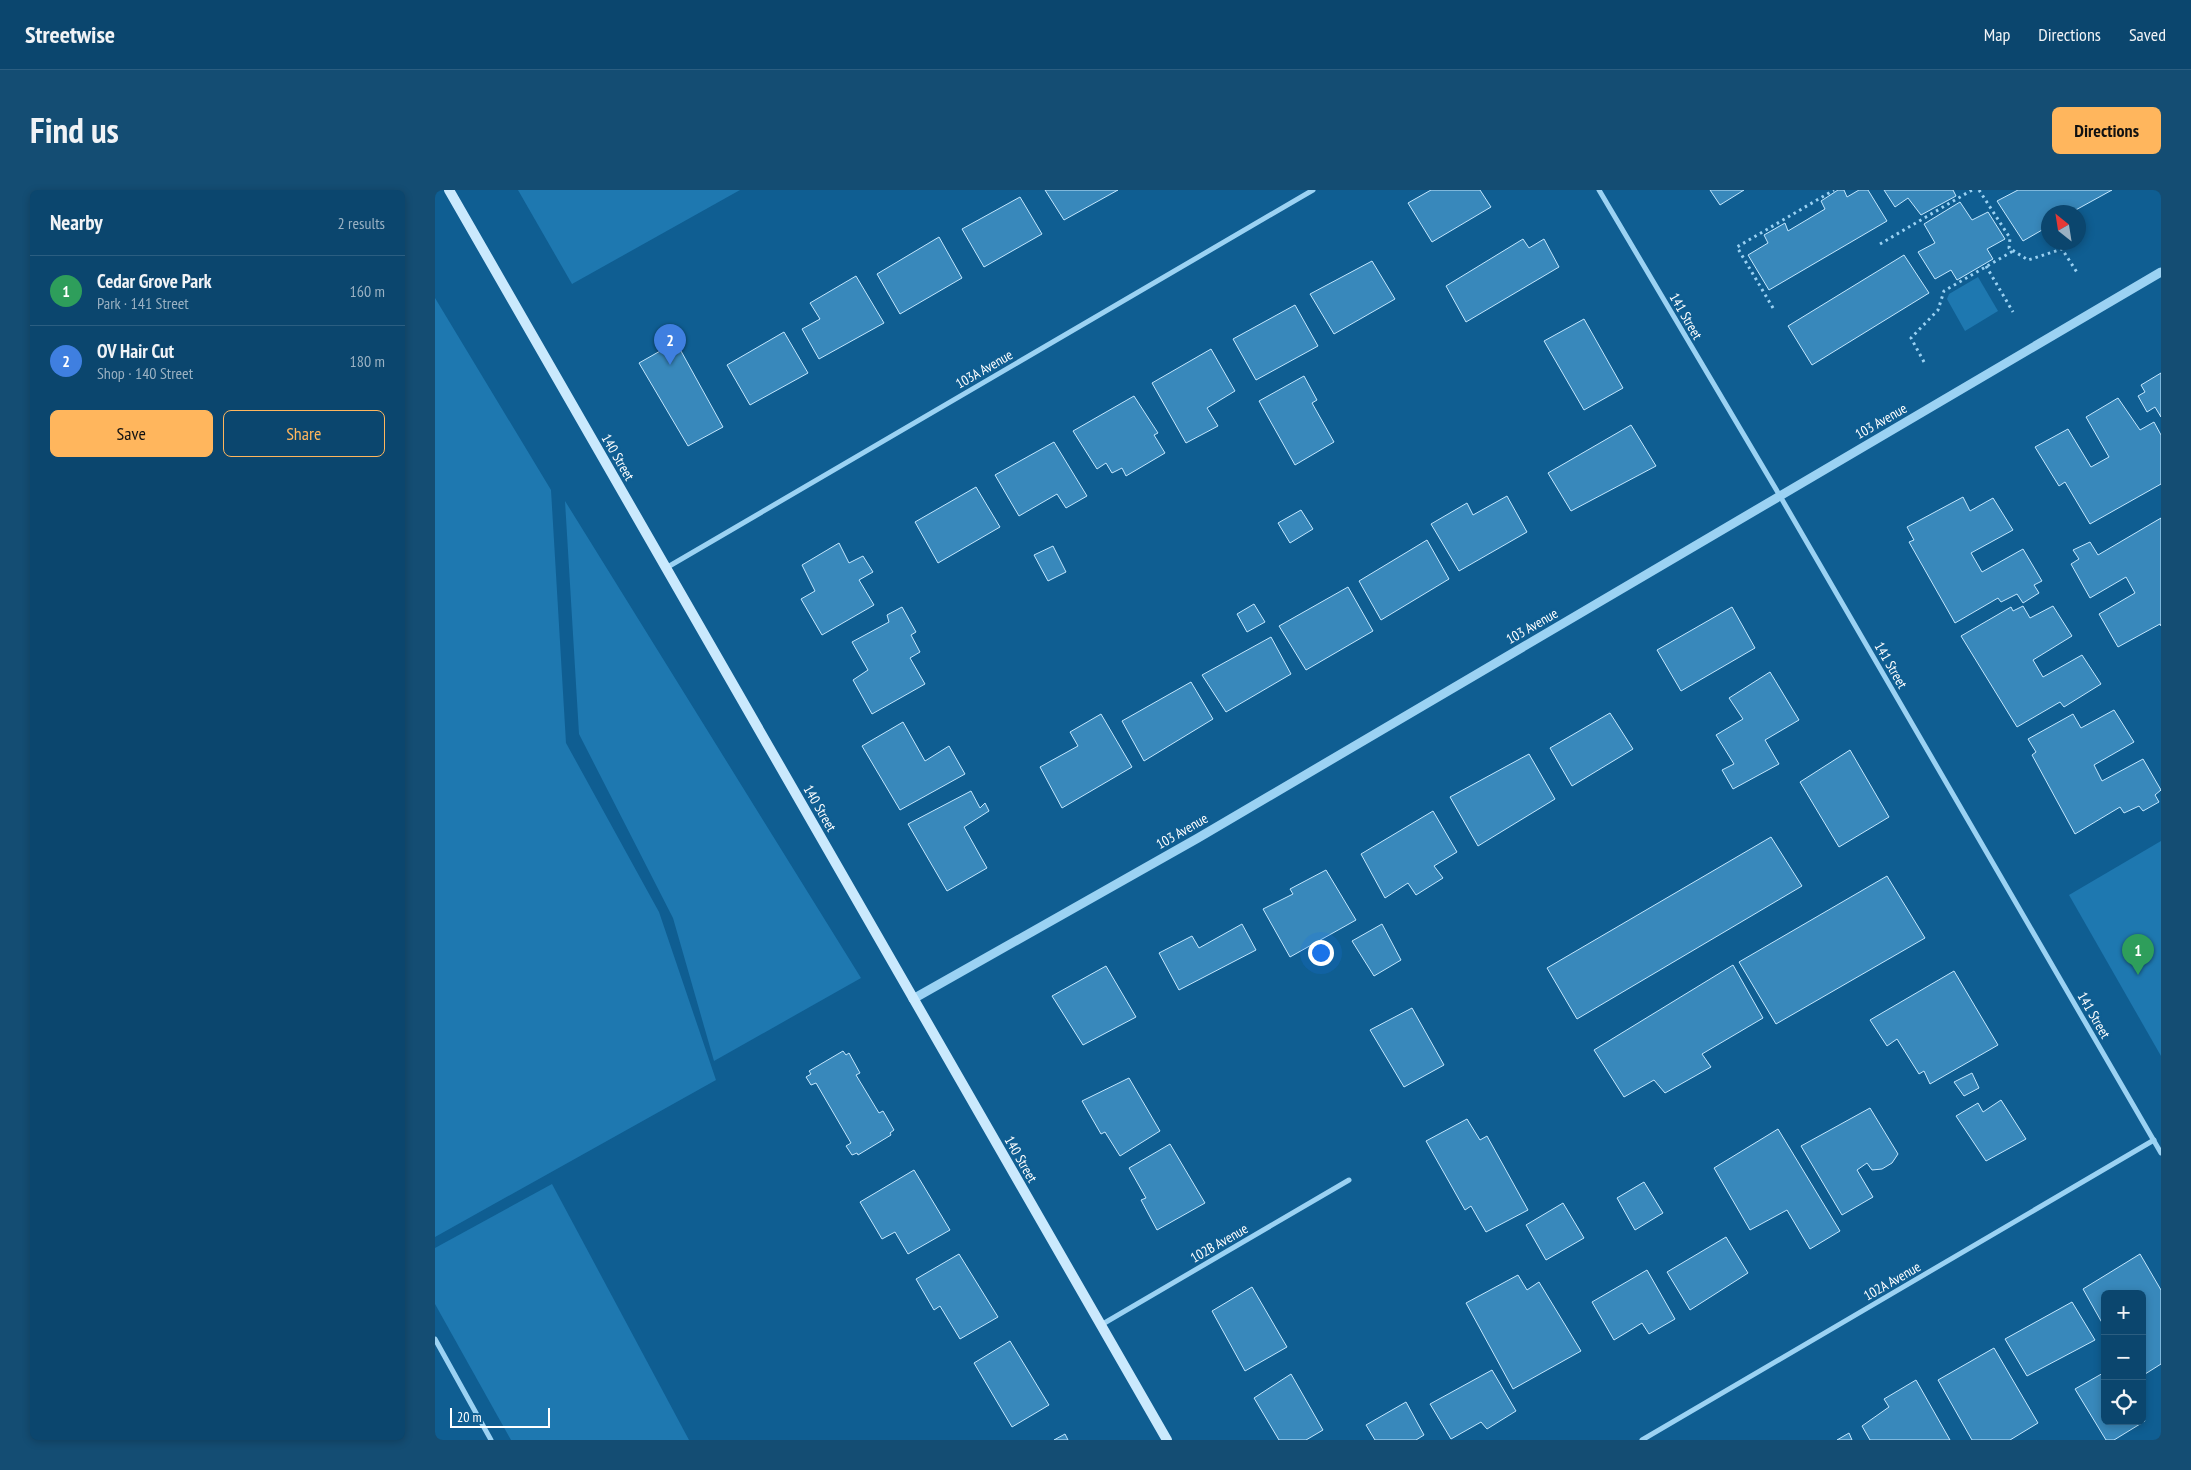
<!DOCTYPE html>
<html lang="en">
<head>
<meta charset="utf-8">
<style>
	body { margin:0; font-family:"PT Sans Narrow",sans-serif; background:#144d73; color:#f1f3f6 }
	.controls { position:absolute; right:15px; bottom:15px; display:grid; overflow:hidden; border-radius:8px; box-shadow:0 2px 8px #0003 }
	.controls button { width:45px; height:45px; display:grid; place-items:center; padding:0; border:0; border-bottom:1px solid #2b5e81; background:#0b466e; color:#f1f3f6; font:25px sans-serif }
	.compass { position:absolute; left:1606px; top:15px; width:45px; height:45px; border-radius:50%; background:#0b466e; box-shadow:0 2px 8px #0003; rotate:330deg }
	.scale { position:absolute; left:15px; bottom:12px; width:100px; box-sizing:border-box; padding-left:5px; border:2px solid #fff; border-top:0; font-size:14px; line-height:18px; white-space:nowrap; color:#fff; -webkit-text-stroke:4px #0f5e92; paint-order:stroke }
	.you { position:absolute; left:885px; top:762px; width:18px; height:18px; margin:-12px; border:4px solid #fff; border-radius:50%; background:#1a73e8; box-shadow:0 0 0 8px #1a73e833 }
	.badge { display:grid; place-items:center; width:32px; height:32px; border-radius:50%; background:#ffb65d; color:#fff; font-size:16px; font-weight:700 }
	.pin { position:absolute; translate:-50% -41px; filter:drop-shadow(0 1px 2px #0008) }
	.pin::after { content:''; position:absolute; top:26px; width:18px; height:15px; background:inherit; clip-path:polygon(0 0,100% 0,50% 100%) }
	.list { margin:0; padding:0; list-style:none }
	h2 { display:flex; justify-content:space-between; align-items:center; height:65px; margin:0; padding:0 20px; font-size:21px }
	h2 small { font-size:16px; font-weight:400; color:#9ab1c2 }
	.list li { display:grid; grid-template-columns:32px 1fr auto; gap:15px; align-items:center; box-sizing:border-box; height:70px; padding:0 20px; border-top:1px solid #2b5e81 }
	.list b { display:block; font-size:19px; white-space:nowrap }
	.list p { margin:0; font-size:16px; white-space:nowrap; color:#9ab1c2 }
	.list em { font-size:16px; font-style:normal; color:#9ab1c2 }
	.actions { display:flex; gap:10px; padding:15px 20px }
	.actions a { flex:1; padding:11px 0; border:1px solid #ffb65d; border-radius:8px; text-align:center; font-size:18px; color:#ffb65d }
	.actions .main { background:#ffb65d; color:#111 }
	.icon { flex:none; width:28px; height:28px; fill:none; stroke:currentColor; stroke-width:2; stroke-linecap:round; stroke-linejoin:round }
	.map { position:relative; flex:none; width:1726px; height:1250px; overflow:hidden; border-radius:8px }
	header { display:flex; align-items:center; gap:30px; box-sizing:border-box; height:70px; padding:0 25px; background:#0b466e; border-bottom:1px solid #2b5e81 }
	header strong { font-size:24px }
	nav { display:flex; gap:28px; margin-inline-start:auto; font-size:18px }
	.intro { display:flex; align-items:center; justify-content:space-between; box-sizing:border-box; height:120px; padding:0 30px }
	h1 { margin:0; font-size:35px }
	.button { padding:12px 22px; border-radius:8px; background:#ffb65d; color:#111; font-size:18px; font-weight:700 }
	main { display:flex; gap:30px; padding:0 30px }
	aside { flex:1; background:#0b466e; border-radius:8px; box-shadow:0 2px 8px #0003 }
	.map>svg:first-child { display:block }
</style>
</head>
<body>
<header>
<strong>Streetwise</strong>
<nav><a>Map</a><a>Directions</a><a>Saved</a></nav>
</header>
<div class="intro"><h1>Find us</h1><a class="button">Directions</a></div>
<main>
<aside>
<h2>Nearby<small>2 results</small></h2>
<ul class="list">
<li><span class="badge" style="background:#2e9e5b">1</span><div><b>Cedar Grove Park</b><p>Park · 141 Street</p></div><em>160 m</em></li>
<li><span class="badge" style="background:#3f7fe0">2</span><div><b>OV Hair Cut</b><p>Shop · 140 Street</p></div><em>180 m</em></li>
</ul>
<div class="actions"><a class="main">Save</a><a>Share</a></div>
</aside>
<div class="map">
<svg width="1726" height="1250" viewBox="0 0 1726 1250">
	<rect width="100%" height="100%" fill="#0f5e92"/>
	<g fill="#1e78b0">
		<polygon points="83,0 305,0 137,94"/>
		<polygon points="1543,87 1563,121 1530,141 1512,109 1514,104"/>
		<polygon points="0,108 116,300 131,553 224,722 281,890 0,1047"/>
		<polygon points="130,311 426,788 279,871 238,728 144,544"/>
		<polygon points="1726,651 1726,866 1634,705"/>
		<polygon points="117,994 254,1250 76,1250 0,1114 0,1058"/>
	</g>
	<g fill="#3888bb" stroke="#c3e7fe">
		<polygon points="610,0 683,0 629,30"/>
		<polygon points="996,0 1045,0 1056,17 997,52 973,13"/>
		<polygon points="1275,0 1309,0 1285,15"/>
		<polygon points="1403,0 1409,0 1412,7 1424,0 1433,0 1452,31 1334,100 1313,65 1333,53 1329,45 1350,33 1353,41 1390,19 1386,11"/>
		<polygon points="1449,0 1518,0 1521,6 1486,25 1473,8 1460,17"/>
		<polygon points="1583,0 1677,0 1637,22 1614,22 1614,36 1588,51 1562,11"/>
		<polygon points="585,7 607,44 549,77 527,39"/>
		<polygon points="1525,12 1537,30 1553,22 1570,49 1552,59 1558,69 1522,90 1516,80 1500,89 1483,62 1500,53 1489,34"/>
		<polygon points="504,47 527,88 465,124 442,84"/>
		<polygon points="1088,49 1094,58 1109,49 1124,77 1031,132 1011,96"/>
		<polygon points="1469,65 1494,103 1377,175 1353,136"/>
		<polygon points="937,71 960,109 899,144 875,104"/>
		<polygon points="421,86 449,133 384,169 367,139 385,129 375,113"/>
		<polygon points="860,115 883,156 821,190 798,149"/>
		<polygon points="1149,129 1188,198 1149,220 1109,151"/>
		<polygon points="349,142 373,183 315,215 292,175"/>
		<polygon points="241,152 288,237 253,256 204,173"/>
		<polygon points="776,159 800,201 772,218 783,236 751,253 717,193"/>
		<polygon points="1726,183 1726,227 1720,217 1712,222 1703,206 1710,202 1706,195"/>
		<polygon points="869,186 882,210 877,213 899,252 860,275 824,211"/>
		<polygon points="699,206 723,243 719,245 730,263 691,286 687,278 677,283 671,273 662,279 638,241"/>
		<polygon points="1683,208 1705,240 1719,232 1726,245 1726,294 1655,334 1630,292 1624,296 1600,257 1633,239 1656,277 1674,267 1651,227"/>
		<polygon points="1196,235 1221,276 1136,321 1113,283"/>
		<polygon points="619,252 652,306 631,318 622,304 584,326 560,285"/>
		<polygon points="541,297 565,337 503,373 480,332"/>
		<polygon points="1072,306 1092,342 1024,381 996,334 1032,313 1038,325"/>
		<polygon points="1528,307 1535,321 1558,308 1578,340 1536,363 1547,382 1588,359 1607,391 1599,395 1604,403 1588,413 1582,404 1566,412 1563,408 1520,433 1474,352 1479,350 1472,337"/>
		<polygon points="866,320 878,339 855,353 843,333"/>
		<polygon points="1726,328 1726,436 1725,434 1683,457 1664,424 1700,403 1691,387 1655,408 1636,374 1644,369 1638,360 1655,352 1663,365"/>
		<polygon points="992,350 1014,389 946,430 924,391"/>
		<polygon points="404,353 414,373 428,366 438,382 424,390 439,415 387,445 366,409 380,401 367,375"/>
		<polygon points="618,356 631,382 613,391 599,365"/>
		<polygon points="913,397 938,441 871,480 844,436"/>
		<polygon points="819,414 830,432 812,442 802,424"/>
		<polygon points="1588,416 1595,428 1618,416 1637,446 1598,470 1608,487 1647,465 1666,494 1629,517 1625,512 1582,537 1526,446 1576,417 1578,421"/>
		<polygon points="467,417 481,442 476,445 485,462 475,468 490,494 437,524 418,490 433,480 417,452 454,432 452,425"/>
		<polygon points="1297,417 1320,458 1246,501 1222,460"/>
		<polygon points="836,447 856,484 791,522 767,485"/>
		<polygon points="1335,482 1364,530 1330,550 1344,574 1298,599 1287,580 1299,574 1281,545 1308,529 1294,508"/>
		<polygon points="756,492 778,529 709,571 687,531"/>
		<polygon points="1679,520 1699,552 1659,575 1667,591 1708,569 1726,600 1720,605 1724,612 1708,621 1704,616 1689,623 1685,617 1640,644 1597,565 1601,562 1593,549 1638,524 1646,538"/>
		<polygon points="1175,523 1198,559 1137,596 1115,558"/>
		<polygon points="666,524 697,577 627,618 605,577 643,556 635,542"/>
		<polygon points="468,532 490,571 514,556 530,584 465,620 427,556"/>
		<polygon points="1415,560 1454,627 1404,657 1365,592"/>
		<polygon points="1094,564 1120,609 1043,656 1015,607"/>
		<polygon points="536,601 545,618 550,613 554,621 529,637 552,678 512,701 473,634"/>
		<polygon points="998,621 1022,662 999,676 1008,688 981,705 973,693 950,708 926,664"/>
		<polygon points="1336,647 1367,696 1142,829 1112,778"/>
		<polygon points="891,680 921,730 855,767 828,719 858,704 855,699"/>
		<polygon points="1452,686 1490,748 1341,834 1304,772"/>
		<polygon points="807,734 821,760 744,800 724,763 757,746 764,758"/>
		<polygon points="947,734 966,770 939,786 917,751"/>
		<polygon points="1298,775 1328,828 1267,864 1276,877 1230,903 1219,890 1189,907 1159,860"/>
		<polygon points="671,776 701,827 648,855 617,806"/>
		<polygon points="1519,781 1563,855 1495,894 1489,881 1484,884 1462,849 1452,856 1435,830"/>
		<polygon points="977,818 1009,875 969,897 935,840"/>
		<polygon points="408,861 411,865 414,863 425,883 421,885 444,923 448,921 459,940 455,943 456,945 423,965 422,963 417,965 411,956 416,953 381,893 376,895 371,887 376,884 374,881"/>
		<polygon points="1537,883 1544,898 1529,906 1519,892"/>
		<polygon points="694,888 725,941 685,966 670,942 666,944 647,911"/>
		<polygon points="1566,910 1591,949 1551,971 1521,926 1543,913 1548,922"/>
		<polygon points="1435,918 1463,964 1457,973 1447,979 1437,980 1432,973 1422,980 1438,1007 1407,1025 1366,956"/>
		<polygon points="1032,929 1045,950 1052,946 1093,1020 1051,1042 1036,1016 1030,1020 991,951"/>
		<polygon points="1343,939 1405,1041 1375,1059 1352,1020 1315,1040 1279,978"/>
		<polygon points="735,954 770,1013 722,1040 706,1010 711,1008 694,978"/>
		<polygon points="479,980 515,1040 473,1064 460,1042 447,1049 425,1012"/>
		<polygon points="1209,992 1228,1023 1200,1040 1182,1008"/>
		<polygon points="1128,1013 1149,1048 1111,1070 1091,1035"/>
		<polygon points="1291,1047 1313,1083 1255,1120 1232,1082"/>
		<polygon points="524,1064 563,1127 525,1149 505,1116 499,1120 481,1089"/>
		<polygon points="1705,1064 1726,1100 1726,1174 1707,1186 1707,1104 1670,1104 1670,1138 1648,1099"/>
		<polygon points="1212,1080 1240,1129 1214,1144 1207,1133 1179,1150 1157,1112"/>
		<polygon points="1083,1085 1092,1100 1104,1092 1146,1161 1078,1199 1031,1113"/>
		<polygon points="817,1097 852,1157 810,1181 777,1121"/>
		<polygon points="1637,1112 1660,1150 1592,1186 1570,1149"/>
		<polygon points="575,1151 614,1215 577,1237 539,1173"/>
		<polygon points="1559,1158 1603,1233 1575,1250 1537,1250 1503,1190"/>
		<polygon points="1057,1180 1081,1221 1052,1239 1046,1232 1016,1249 995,1214"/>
		<polygon points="1670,1182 1670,1231 1707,1231 1707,1226 1710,1231 1679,1250 1671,1250 1640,1199"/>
		<polygon points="856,1184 888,1240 871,1250 844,1250 819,1208"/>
		<polygon points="1481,1190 1515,1250 1435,1250 1427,1236 1454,1217 1449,1209"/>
		<polygon points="971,1212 989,1245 981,1250 940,1250 931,1235"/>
		<polygon points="1414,1243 1417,1250 1402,1250"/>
		<polygon points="630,1244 633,1250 619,1250"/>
	</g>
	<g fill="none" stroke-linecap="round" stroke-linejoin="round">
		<g stroke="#9bd2f3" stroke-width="3" stroke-dasharray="2.5 4" stroke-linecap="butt">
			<polyline points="1544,0 1575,48 1574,58 1593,70 1627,59 1643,84"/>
			<polyline points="1445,54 1537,0"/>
			<polyline points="1551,76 1578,122"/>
			<polyline points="1338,118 1302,57 1399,0"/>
			<polyline points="1489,172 1476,148 1503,120 1509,101 1578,61"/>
		</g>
		<g stroke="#9bd2f3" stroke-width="5">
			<polyline points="1164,0 1345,306 1726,963"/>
			<polyline points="231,378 878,0"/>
			<polyline points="666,1135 914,990"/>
			<polyline points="0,1149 56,1250"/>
			<polyline points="1207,1250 1719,950"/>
		</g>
		<polyline stroke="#9bd2f3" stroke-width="9" points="478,809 763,648 1726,82"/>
		<polyline stroke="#cae9fd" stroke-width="10" points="14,0 732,1250"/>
	</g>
	<g text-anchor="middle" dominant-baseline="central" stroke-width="5" stroke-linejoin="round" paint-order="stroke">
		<g font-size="14" fill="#fff" stroke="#0f5e92">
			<text transform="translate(1251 126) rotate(60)">141 Street</text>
			<text transform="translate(549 179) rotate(-30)">103A Avenue</text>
			<text transform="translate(1446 231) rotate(-30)">103 Avenue</text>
			<text transform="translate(183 267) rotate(60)">140 Street</text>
			<text transform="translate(1097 436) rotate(-30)">103 Avenue</text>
			<text transform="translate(1456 475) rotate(60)">141 Street</text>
			<text transform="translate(385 618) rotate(60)">140 Street</text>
			<text transform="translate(747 641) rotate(-30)">103 Avenue</text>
			<text transform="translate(1659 825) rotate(60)">141 Street</text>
			<text transform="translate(586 969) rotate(60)">140 Street</text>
			<text transform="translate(784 1053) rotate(-30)">102B Avenue</text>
			<text transform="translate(1457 1091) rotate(-30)">102A Avenue</text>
		</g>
	</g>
</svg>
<div class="controls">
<button>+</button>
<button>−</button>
<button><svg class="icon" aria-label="locate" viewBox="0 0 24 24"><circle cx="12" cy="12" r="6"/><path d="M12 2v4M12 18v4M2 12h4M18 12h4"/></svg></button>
</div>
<svg class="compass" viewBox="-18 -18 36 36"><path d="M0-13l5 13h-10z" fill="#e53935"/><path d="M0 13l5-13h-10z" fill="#9ab1c2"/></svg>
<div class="scale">20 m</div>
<div class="you"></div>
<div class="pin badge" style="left:1703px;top:785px;background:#2e9e5b">1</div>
<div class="pin badge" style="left:235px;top:175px;background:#3f7fe0">2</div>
</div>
</main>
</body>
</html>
